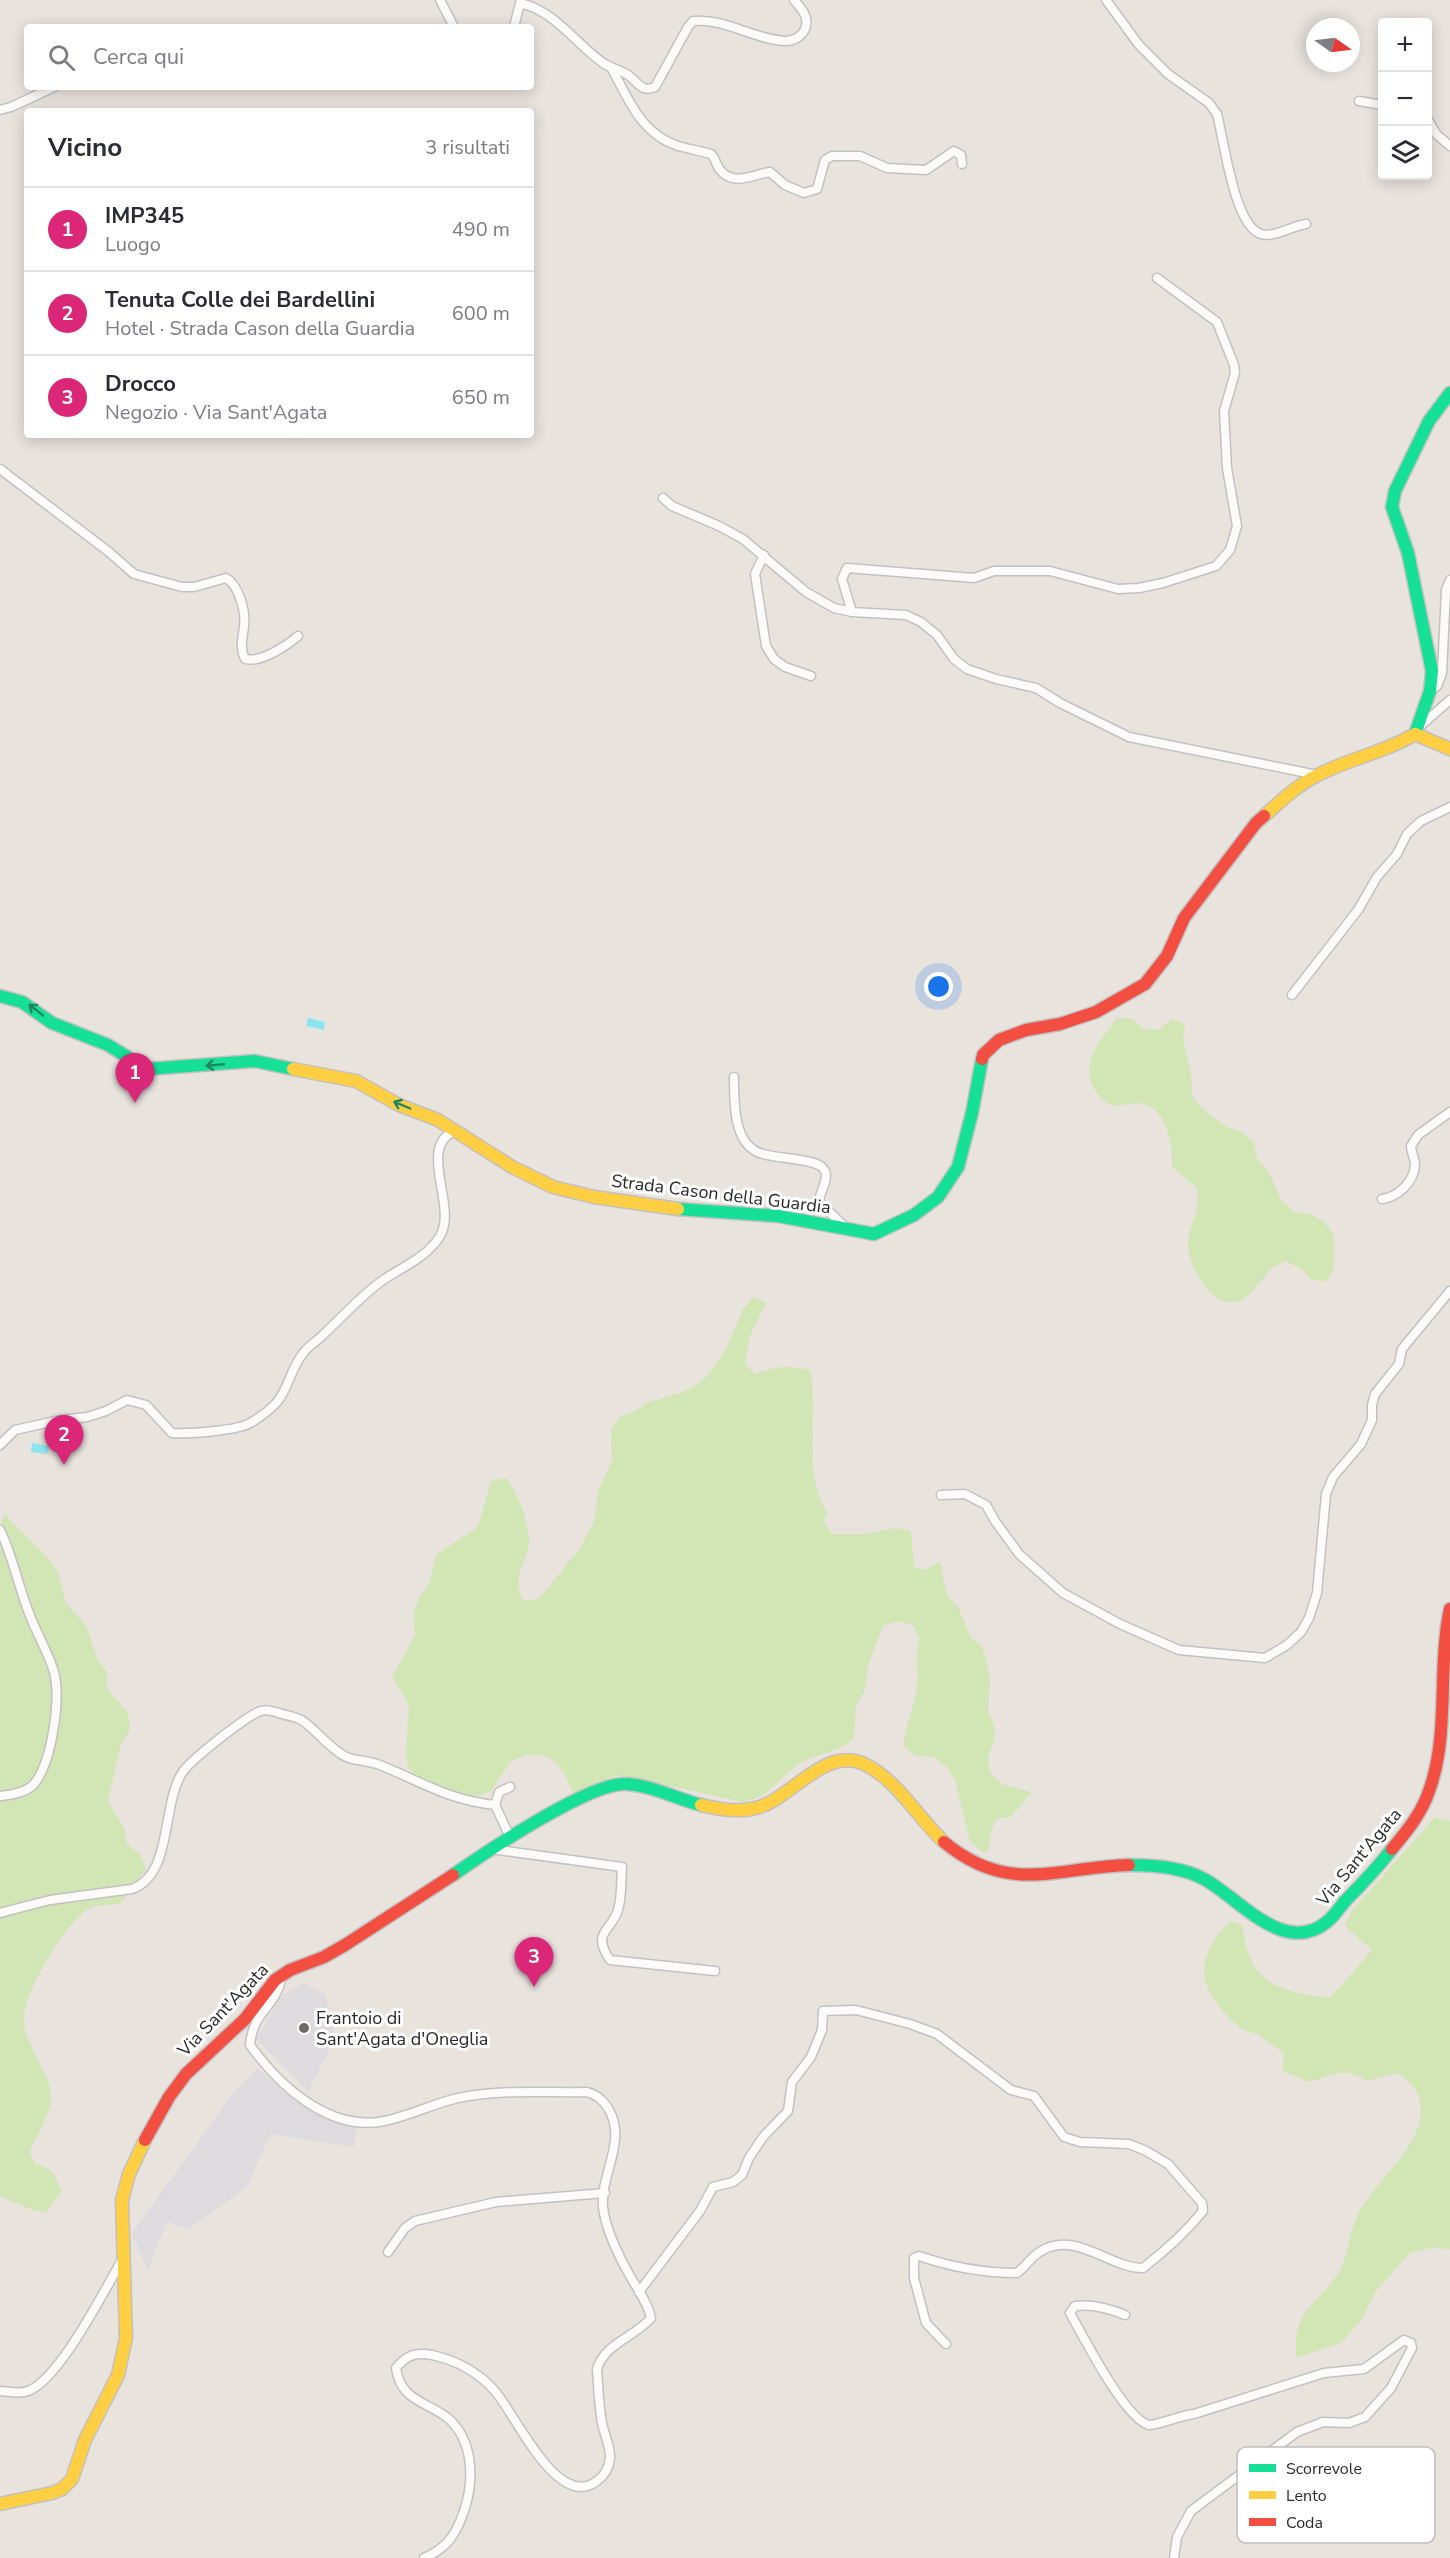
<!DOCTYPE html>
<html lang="it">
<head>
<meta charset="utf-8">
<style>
	body { margin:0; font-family:"Nunito Sans",sans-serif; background:#f7f7f7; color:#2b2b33 }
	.controls { position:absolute; right:18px; top:18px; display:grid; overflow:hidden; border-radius:6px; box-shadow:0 3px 15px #0003 }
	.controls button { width:54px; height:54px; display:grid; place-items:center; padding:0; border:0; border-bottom:2px solid #e1e1e2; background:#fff; color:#2b2b33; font:30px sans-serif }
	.compass { position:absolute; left:1306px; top:18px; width:54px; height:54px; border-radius:50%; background:#fff; box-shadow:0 3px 15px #0003; rotate:104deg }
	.you { position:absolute; left:939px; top:987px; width:21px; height:21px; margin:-15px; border:4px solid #fff; border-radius:50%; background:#1a73e8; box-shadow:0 0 0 9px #1a73e833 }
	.badge { display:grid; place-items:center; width:39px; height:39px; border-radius:50%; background:#db2777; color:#fff; font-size:20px; font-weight:700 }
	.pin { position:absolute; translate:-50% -50px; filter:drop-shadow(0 2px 3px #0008) }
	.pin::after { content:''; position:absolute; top:32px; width:21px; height:18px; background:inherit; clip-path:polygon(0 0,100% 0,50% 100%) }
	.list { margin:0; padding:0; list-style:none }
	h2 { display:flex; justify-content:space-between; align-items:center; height:78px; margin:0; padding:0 24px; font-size:26px }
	h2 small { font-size:20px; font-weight:400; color:#7c7c81 }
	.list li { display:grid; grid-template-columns:39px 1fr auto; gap:18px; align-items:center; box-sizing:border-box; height:84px; padding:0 24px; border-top:2px solid #e1e1e2 }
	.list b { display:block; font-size:22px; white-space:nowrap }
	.list p { margin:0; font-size:20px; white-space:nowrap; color:#7c7c81 }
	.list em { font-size:20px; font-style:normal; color:#7c7c81 }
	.icon { flex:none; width:33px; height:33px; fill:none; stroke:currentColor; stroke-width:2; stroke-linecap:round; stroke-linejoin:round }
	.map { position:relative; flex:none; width:1450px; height:2558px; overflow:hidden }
	.search { position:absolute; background:#fff; box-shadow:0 3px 15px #0003; left:24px; top:24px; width:510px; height:66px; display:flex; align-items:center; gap:15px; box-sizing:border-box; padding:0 21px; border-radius:6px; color:#7c7c81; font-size:22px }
	.panel { position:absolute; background:#fff; box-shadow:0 3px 15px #0003; left:24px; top:108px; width:510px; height:330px; border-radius:6px }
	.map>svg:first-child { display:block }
</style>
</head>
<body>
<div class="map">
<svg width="1450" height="2558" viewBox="0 0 1450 2558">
	<rect width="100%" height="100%" fill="#e9e3de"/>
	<g fill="#dedbde">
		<polygon points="303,1983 325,1994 334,2031 329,2050 308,2091 256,2039 274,2008 284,1994"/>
		<polygon points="257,2068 292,2097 329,2121 356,2126 354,2147 270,2134 247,2187 188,2229 167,2221 148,2271 132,2233 234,2092"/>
	</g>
	<g fill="#d1e5b5">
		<path d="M 1132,1018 L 1143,1029 L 1159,1030 L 1171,1019 L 1185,1024 L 1183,1040 L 1191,1073 L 1192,1095 L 1201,1108 L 1227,1127 L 1242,1132 L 1254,1143 L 1257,1159 L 1268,1171 L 1282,1201 L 1294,1212 L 1310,1214 L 1324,1222 L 1334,1235 L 1334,1269 L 1325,1282 L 1310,1279 L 1303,1270 L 1286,1261 C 1280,1264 1274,1266 1270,1270 C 1260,1280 1251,1299 1235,1302 C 1211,1307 1190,1267 1188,1247 C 1187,1225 1201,1215 1197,1188 L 1172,1167 C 1173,1145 1167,1106 1139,1103 C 1128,1102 1117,1109 1107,1103 C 1101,1099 1095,1091 1092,1085 C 1081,1060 1103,1038 1116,1019 Z"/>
		<path d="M 753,1297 L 766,1303 L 750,1336 L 745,1364 L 755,1374 C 775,1366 790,1365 810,1370 C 820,1416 801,1471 827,1512 L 823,1521 L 832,1534 L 864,1534 L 896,1528 L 911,1531 L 914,1567 L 924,1570 L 940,1562 L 947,1595 L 958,1607 L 970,1636 L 982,1647 L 987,1663 L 990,1679 L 988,1711 L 994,1726 L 994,1742 L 988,1757 L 990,1773 L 1002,1784 L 1032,1792 L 1012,1816 L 996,1819 L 990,1835 L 989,1850 L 984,1853 L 970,1841 L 955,1780 L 947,1767 L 933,1757 L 917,1756 L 904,1747 C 904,1725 915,1707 917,1686 C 919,1668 914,1658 920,1639 L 913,1625 L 898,1621 L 883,1626 L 869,1662 L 864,1692 L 856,1707 L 854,1738 C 834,1756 815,1752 796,1766 C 775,1782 771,1796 743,1802 L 620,1775 L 573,1793 L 565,1775 L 556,1762 L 543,1755 L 527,1755 L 511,1761 L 492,1790 L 478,1796 L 447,1792 L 419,1780 L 408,1767 L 406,1752 L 409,1705 L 392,1677 L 415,1635 L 414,1611 L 420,1596 L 429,1584 L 437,1554 L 478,1527 L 491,1481 L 506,1478 C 517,1491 528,1520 529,1538 C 529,1564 510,1572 523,1601 L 539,1599 L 580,1548 L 594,1521 L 598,1491 L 612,1460 L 611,1430 L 619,1417 L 635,1411 L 649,1402 L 680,1393 L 694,1386 L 706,1377 L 725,1351 L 743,1309 Z"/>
		<path d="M 4,1514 L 49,1559 L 58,1572 L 66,1603 L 87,1627 L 97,1658 L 106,1671 L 107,1688 L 128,1713 L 130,1729 L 121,1744 L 108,1801 L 124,1828 L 127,1844 L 140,1854 L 146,1869 L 120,1904 C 110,1905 96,1904 88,1909 C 65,1924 21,1995 24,2023 C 27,2051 52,2071 51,2101 C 50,2113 35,2139 30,2152 L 34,2162 L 52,2171 L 62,2191 L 46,2213 L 30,2209 L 0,2196 L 0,1528 Z"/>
		<path d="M 1435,1817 L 1450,1821 L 1450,2249 L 1431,2248 L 1410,2253 L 1376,2291 L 1362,2319 L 1341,2343 L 1296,2358 C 1293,2310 1313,2309 1337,2275 C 1347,2263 1349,2234 1356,2219 C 1372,2178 1437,2141 1417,2092 C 1414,2085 1403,2078 1397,2073 L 1367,2081 C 1344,2065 1333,2076 1308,2082 L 1282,2070 L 1284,2054 C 1276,2047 1267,2040 1258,2035 C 1252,2032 1246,2031 1241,2028 C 1233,2023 1227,2016 1221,2009 C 1193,1976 1203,1950 1230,1921 L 1242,1925 C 1245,1940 1247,1957 1257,1970 C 1271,1990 1308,1996 1330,1998 L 1372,1950 L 1345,1926 L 1351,1912 Z"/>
	</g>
	<g fill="#8de5f0">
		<polygon points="308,1018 325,1022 324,1030 306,1026"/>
		<polygon points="32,1443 49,1446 47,1454 31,1452"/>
	</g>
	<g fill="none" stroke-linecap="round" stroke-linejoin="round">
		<g stroke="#c2c1c1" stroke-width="11">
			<g id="street">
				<polyline points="440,0 454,27"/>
				<path d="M 1106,0 L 1139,45 L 1168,74 L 1209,103 L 1217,114 C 1224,140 1234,226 1261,234 C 1275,238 1291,226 1306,224"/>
				<path d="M 514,27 L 520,3 C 554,10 576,44 603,63 C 611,68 620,70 628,75 C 638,82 641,93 655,87 L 688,27 L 693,21 C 725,18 755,40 786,41 C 794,41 802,36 805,29 C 810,17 801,8 794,0"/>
				<path d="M 612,69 C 629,100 641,134 678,146 C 689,149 700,151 711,154 C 716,159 716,165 720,170 C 734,187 754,174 770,172 L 785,185 L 804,193 L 817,189 L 825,160 L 832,156 L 860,156 L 887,168 L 926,170 L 954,151 L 961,155 L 962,164"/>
				<polyline points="1359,101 1382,105"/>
				<polyline points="0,110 11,107 54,87"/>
				<polyline points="1428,120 1436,134 1450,146"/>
				<path d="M 0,469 L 109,552 L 134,574 L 182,587 L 194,587 L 226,578 C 239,585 246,612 244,626 C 243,638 239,647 245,659 C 261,663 286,646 298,636"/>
				<polyline points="663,498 672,506 719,526 743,539 806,592 834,608 852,612 906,615 921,622 937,635 954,659 967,669 996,679 1036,688 1060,703 1129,737 1317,775"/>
				<polyline points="764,555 755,574 766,646 774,659 785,667 811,676"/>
				<polyline points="852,612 842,579 847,568 974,578 994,571 1050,571 1118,589 1139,588 1163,583 1216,566 1230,550 1237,526 1227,468 1224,411 1235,373 1234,365 1217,322 1157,278"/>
				<polyline points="1430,691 1437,686 1442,673 1446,590 1450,580"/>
				<polyline points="1418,728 1450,700"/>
				<polyline points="1292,995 1358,910 1377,877 1397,854 1407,834 1421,821 1450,807"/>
				<path d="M 734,1077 C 734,1102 733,1147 763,1154 C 779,1158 794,1158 810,1162 C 815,1163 822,1165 825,1171 C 829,1180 819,1193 819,1202 L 844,1226"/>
				<path d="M 1382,1199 C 1398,1197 1414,1182 1415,1165 C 1415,1159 1411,1152 1411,1146 L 1418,1135 L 1450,1112"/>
				<path d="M 0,1445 L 15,1430 L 60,1420 L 87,1417 L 106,1411 L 127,1400 L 146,1405 L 172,1433 C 188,1434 239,1431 252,1422 C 260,1417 271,1409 277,1402 C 289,1388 291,1366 305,1351 C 310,1345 317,1341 322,1336 C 341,1318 358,1299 379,1283 C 399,1268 426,1259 440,1236 C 458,1207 417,1148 454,1131"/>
				<polyline points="941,1495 965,1494 986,1505 995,1521 1019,1554 1063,1593 1120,1624 1179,1650 1265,1658 1287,1645 1301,1632 1309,1618 1317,1593 1326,1494 1333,1477 1361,1444 1372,1420 1372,1405 1375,1394 1399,1364 1402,1349 1450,1291"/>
				<path d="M 0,1530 C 13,1557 18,1585 29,1613 C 36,1633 48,1651 54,1672 C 61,1699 52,1762 34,1784 C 26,1793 11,1795 0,1796"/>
				<polyline points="495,1805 499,1792 510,1787"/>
				<path d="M 491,1849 L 622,1867 C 621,1880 622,1897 618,1910 C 611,1932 591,1932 610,1960 L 715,1971"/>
				<path d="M 0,1913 L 50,1900 L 132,1889 C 173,1874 161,1807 182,1773 C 190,1760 241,1721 256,1713 C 265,1708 272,1711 282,1714 C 289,1716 297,1717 303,1721 C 317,1731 334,1753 349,1758 C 359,1761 370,1761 380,1765 C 422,1782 448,1800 495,1805 L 510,1837"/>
				<path d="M 279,1976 L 281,1980 C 276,2006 253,2011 250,2045 C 279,2085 326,2129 379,2122 C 406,2118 431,2104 458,2098 C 500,2089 544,2093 587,2092 C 597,2095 602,2099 608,2108 C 628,2141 600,2174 603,2207 C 605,2228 620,2259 630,2276 C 638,2290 648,2303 651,2318 C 635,2337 605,2343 597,2369 C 598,2387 599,2405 602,2423 C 604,2434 611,2448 610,2458 C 609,2468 604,2476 597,2481 C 557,2512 514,2411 494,2390 C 478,2372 455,2360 432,2355 C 415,2352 407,2355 396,2368 C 401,2403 429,2401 450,2420 C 474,2443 474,2482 464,2511 C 456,2535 447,2548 424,2558"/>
				<polyline points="388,2252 405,2228 415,2221 496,2202 605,2193"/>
				<path d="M 639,2292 L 700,2211 L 713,2187 L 733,2182 L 742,2175 L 749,2158 L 763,2137 L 788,2111 L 792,2082 L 811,2057 L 822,2030 L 823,2011 L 856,2010 L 910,2024 L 937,2034 L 1011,2090 L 1034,2096 L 1064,2137 L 1080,2142 L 1129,2144 L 1146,2151 L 1168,2164 L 1202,2203 L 1203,2211 C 1185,2233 1165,2251 1143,2268 C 1109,2268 1076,2230 1041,2251 C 1032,2256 1026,2266 1017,2273 C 983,2273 951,2267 919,2256 L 914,2258 L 914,2278 L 926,2323 L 946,2344"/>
				<path d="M 1125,2315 C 1108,2308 1093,2304 1075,2306 L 1070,2313 C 1083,2336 1125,2419 1149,2425 C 1155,2426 1182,2415 1194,2414 L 1324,2373 L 1364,2369 L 1404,2340 L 1411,2343 L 1412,2348 L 1391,2388 L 1365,2417 L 1349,2423 L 1323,2422 L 1297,2432 L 1191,2511 L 1177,2537 L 1174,2558"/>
				<path d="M 0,2391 C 8,2392 20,2394 28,2391 C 59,2380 104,2291 122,2260"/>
			</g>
		</g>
		<g stroke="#c2c1c1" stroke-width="15">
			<g id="fast">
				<polyline points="1415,734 1430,691 1432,671 1408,553 1392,507 1395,491 1429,421 1450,393"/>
				<polyline points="0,996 22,1002 52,1023 108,1045 147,1069 255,1061 293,1069"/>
				<polyline points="678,1209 778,1216 874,1234 914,1215 938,1197 958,1167 972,1113 982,1059"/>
				<path d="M 1129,1865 C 1154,1865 1182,1867 1204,1879 C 1239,1898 1285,1958 1328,1921 C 1335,1915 1340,1907 1346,1900 C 1362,1884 1378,1867 1392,1849"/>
				<path d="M 453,1875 C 486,1852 590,1782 626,1784 C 651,1785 677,1799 701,1805"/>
			</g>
		</g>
		<g stroke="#c2c1c1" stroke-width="15">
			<g id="slow">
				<polyline points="1415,734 1450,749"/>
				<path d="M 1264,816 C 1280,802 1296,786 1316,776 C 1347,759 1384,753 1415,734"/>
				<polyline points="293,1069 356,1081 399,1105 438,1120 512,1167 553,1187 594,1197 678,1209"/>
				<path d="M 701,1805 C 718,1809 738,1813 756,1808 C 792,1799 825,1744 866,1765 C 898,1781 918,1818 944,1842"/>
				<polyline points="0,2504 52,2493 62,2489 72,2479 85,2440 118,2375 126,2338 122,2200 129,2174 145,2140"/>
			</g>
		</g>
		<g stroke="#c2c1c1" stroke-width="15">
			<g id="jam">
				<polyline points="982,1059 983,1055 999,1040 1026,1030 1060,1024 1096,1012 1145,984 1167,956 1184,918 1256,823 1264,816"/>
				<path d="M 944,1842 C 1009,1896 1057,1867 1129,1865"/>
				<path d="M 1392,1849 C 1406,1832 1422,1813 1429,1791 C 1450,1734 1437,1669 1450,1609"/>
				<polyline points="145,2140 169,2097 186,2074 245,2019 275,1980 290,1970 324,1957 345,1945 453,1875"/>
			</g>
		</g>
		<use href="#street" stroke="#fcfbfa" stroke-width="8"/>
		<use href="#fast" stroke="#16e098" stroke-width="12"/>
		<use href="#slow" stroke="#ffcf43" stroke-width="12"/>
		<use href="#jam" stroke="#f24e42" stroke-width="12"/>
	</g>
	<defs><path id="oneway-shaft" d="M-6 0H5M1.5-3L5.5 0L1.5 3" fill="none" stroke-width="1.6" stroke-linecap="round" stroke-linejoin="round" transform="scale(1.5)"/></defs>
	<g stroke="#208561">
		<use href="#oneway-shaft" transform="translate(36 1010) rotate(-142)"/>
		<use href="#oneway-shaft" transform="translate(215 1065) rotate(175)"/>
		<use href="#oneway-shaft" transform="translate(402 1105) rotate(-157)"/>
	</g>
	<circle fill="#6d6b69" stroke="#fff" stroke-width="2" cx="304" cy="2028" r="6"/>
	<g text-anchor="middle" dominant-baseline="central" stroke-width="6" stroke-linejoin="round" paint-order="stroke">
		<g font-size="18" fill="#2a2a2a" stroke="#fff">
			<text transform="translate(721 1194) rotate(7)">Strada Cason della Guardia</text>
			<text transform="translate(1359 1857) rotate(-50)">Via Sant'Agata</text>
			<text transform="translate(223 2010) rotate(-46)">Via Sant'Agata</text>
		</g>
		<g font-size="18" fill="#2a2a2a" stroke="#fff" text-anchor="start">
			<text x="316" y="2018">Frantoio di<tspan x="316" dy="21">Sant'Agata d'Oneglia</tspan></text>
		</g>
	</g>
	<rect x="1237" y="2447" width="198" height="96" rx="9" fill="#fff" stroke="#bfbfbf" stroke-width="1.5"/>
	<rect x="1249" y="2464" width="27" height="8" fill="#16e098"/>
	<rect x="1249" y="2491" width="27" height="8" fill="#ffcf43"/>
	<rect x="1249" y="2518" width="27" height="8" fill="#f24e42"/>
	<g font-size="16" fill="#2a2a2a">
		<text x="1286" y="2474">Scorrevole</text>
		<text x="1286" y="2501">Lento</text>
		<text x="1286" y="2528">Coda</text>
	</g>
</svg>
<div class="controls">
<button>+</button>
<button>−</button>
<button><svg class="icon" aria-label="layers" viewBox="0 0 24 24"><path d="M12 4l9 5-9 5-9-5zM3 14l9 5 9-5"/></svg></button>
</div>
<svg class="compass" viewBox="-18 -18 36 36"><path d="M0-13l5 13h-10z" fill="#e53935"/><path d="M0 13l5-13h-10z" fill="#7c7c81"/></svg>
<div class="you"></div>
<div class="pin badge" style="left:135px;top:1103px">1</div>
<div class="pin badge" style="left:64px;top:1465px">2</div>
<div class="pin badge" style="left:534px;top:1987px">3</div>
<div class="search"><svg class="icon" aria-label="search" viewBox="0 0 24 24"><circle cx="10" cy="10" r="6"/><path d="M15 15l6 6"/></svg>Cerca qui</div>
<section class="panel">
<h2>Vicino<small>3 risultati</small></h2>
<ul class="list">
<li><span class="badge">1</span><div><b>IMP345</b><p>Luogo</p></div><em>490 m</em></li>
<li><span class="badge">2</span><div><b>Tenuta Colle dei Bardellini</b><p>Hotel · Strada Cason della Guardia</p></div><em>600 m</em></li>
<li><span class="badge">3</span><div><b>Drocco</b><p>Negozio · Via Sant'Agata</p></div><em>650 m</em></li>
</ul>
</section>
</div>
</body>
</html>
